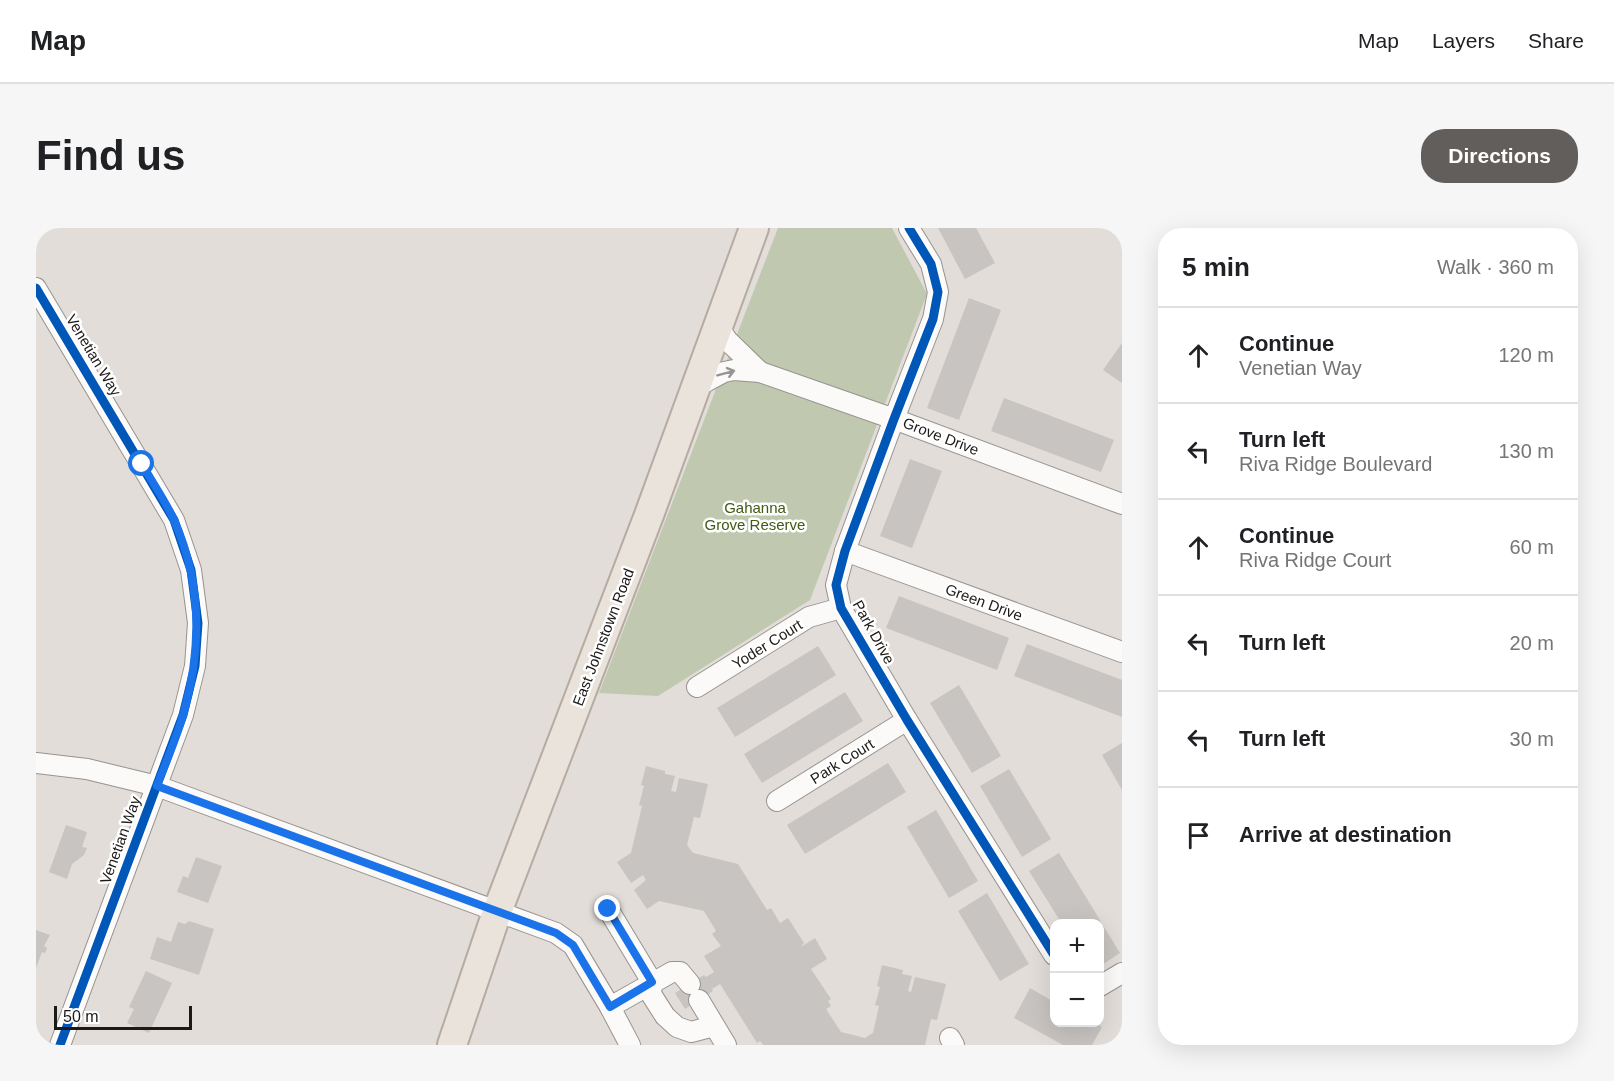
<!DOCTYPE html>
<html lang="en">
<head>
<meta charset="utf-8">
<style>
	body { margin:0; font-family:Arial,sans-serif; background:#f6f6f6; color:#202124 }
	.controls { position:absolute; right:18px; bottom:18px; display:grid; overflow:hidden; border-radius:12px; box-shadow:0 6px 24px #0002 }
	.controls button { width:54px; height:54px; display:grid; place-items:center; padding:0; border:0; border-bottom:2px solid #e0e0e0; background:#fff; color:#202124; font:30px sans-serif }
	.scale { position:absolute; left:18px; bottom:15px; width:138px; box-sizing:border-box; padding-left:6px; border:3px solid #1c1917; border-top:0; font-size:16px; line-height:21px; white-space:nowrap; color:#1c1917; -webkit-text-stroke:4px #fff; paint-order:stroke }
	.stop { position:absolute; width:18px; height:18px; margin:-14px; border:4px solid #1a73e8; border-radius:50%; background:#fff }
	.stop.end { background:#1a73e8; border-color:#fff; box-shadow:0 2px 6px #0008 }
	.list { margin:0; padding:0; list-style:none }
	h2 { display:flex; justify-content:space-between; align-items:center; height:78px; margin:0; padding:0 24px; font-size:26px }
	h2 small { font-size:20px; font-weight:400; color:#757577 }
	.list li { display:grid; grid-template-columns:39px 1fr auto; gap:18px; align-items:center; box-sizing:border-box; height:96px; padding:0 24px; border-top:2px solid #e0e0e0 }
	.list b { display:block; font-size:22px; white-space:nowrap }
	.list p { margin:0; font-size:20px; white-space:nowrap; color:#757577 }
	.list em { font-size:20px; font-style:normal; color:#757577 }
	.icon { flex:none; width:33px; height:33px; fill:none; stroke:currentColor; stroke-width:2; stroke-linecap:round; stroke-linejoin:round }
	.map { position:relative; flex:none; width:1086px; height:817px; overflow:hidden; border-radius:24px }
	header { display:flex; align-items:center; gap:36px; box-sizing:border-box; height:84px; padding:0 30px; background:#fff; border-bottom:2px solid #e0e0e0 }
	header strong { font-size:28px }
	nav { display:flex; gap:33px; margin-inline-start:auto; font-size:21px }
	.intro { display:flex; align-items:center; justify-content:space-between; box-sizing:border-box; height:144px; padding:0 36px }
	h1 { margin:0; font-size:42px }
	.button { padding:15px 27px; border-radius:24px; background:#615e5b; color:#fff; font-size:21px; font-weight:700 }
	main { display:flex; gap:36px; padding:0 36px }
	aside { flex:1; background:#fff; border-radius:24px; box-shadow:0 6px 24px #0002 }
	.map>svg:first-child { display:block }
</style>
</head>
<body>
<header>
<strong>Map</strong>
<nav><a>Map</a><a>Layers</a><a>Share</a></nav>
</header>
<div class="intro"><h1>Find us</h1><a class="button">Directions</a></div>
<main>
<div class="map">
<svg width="1086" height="817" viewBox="0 0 1086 817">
	<rect width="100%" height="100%" fill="#e2ddd8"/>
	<polygon fill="#c0c8af" points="742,0 856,0 891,66 774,372 622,468 563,465"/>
	<g fill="#c8c4c1">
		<polygon points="902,0 940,0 959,35 929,51"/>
		<polygon points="933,70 965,82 923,192 891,180"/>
		<polygon points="1086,115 1086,155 1067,142"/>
		<polygon points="968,170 1078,212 1065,244 955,203"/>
		<polygon points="874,231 906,243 876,320 844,308"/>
		<polygon points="863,368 973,410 961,442 850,400"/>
		<polygon points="991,416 1086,452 1086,489 978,448"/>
		<polygon points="782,418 800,447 699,509 681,480"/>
		<polygon points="923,457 965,528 936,545 894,475"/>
		<polygon points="809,464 827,493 726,555 708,526"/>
		<polygon points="1086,515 1086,562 1066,527"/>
		<polygon points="852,535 870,564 769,626 751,597"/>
		<polygon points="610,538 629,543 629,546 639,548 635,563 640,564 643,550 672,556 664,590 658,589 651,617 657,625 702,636 731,682 735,680 744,695 752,690 768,715 765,719 779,710 791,731 775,741 795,771 792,773 795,778 790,781 805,804 829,810 837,805 843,778 839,777 844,759 841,758 846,737 867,742 866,746 876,748 872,763 875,764 879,749 910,756 901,792 895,791 889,817 727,817 724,813 721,815 684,756 676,761 677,763 649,781 639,765 668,747 670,749 678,744 668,728 685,718 676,706 680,703 668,683 623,673 611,681 598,662 610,652 607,647 595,655 581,634 595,625 606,578 603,577 608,558 605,557"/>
		<polygon points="973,541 1015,611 986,629 944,558"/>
		<polygon points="900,582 942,653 913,670 871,599"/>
		<polygon points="30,597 51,604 46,619 51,620 48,627 36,636 31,651 13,644"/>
		<polygon points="1023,625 1084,725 1064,738 1064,696 1026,696 993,643"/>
		<polygon points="160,629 186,638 172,675 141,664 147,648 152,650"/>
		<polygon points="951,665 993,736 964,753 922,683"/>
		<polygon points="153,693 178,701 163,747 114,731 121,709 135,714 142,694 149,696"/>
		<polygon points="0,702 14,707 8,718 11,720 9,725 6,724 0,740"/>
		<polygon points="110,743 136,755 113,805 91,795 98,781 93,779"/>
		<polygon points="994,760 1018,774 1018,794 1057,794 1066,799 1056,817 1027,817 978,790"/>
	</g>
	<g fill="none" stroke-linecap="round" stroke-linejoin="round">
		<g stroke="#97938f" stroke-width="22">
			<g id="minor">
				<polyline points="873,0 895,36 902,64 897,91 858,191 809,323 800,357 805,380 871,492 1018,727"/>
				<polyline points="0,60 138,292 155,342 162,395 159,438 147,487 24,817"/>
				<polyline points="682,99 692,113 724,144"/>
				<polyline points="660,159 688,144 698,142 724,144 858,191 1086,276"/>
				<polyline points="809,323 1086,424"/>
				<polyline points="661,459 773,389 805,380"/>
				<polyline points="0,535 51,541 121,558 520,705 537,717 574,779 594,817"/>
				<polyline points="741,573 871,492"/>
				<polyline points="572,681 616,754 615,766 629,788 641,799 655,804 678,798"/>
				<polyline points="1064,758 1086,745"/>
				<polyline points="663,772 690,817"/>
				<polyline points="574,779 636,744 644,744 654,756"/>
				<polyline points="914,810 918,817"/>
			</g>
		</g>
		<g stroke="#b5aba2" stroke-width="32">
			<polyline id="highway" points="416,817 461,684 613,287 718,0"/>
		</g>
		<use href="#minor" stroke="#fbfaf9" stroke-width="20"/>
		<use href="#highway" stroke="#eae3db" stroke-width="28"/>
		<g stroke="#fff" stroke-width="13">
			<g id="cycleway">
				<polyline points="873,0 895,36 902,64 897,91 858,191 809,323 800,357 805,380 871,492 1018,727"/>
				<polyline points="0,60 138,292 155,342 162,395 159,438 147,487 24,817"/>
			</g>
		</g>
		<use href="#cycleway" stroke="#0057b8" stroke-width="9"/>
	</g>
	<defs><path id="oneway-shaft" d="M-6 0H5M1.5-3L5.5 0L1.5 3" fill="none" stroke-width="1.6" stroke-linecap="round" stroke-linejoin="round" transform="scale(1.5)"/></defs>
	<use stroke="#979593" href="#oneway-shaft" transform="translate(690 145) rotate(-15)"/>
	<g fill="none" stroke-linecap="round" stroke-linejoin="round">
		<path stroke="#1a73e8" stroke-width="8" d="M 106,236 C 116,254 129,272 138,292 C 166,355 166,419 148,484 C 141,509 130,534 121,558 L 520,705 L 537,717 L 574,779 L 616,754 L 572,681"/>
	</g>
	<g text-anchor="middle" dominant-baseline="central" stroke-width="5" stroke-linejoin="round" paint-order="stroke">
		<g font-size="15" fill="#1c1917" stroke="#fff">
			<text transform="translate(58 127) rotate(59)">Venetian Way</text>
			<text transform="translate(905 208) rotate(21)">Grove Drive</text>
			<text transform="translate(948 374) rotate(20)">Green Drive</text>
			<text transform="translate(838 404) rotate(61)">Park Drive</text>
			<text transform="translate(567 409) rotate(-69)">East Johnstown Road</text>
			<text transform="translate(731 416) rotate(-32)">Yoder Court</text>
			<text transform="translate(806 533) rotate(-32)">Park Court</text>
			<text transform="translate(84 612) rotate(-70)">Venetian Way</text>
		</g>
		<g font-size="15" fill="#405b13" stroke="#fff">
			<text x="719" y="279">Gahanna<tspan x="719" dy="17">Grove Reserve</tspan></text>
		</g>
	</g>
</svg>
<div class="controls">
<button>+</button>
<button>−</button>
</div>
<div class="scale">50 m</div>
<div class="stop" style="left:106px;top:236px"></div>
<div class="stop end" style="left:572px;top:681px"></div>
</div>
<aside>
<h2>5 min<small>Walk · 360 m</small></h2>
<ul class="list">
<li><svg class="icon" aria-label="ahead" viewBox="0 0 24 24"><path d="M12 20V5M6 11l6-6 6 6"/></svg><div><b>Continue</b><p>Venetian Way</p></div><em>120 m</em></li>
<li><svg class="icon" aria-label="left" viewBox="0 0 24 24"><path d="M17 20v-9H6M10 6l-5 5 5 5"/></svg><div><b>Turn left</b><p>Riva Ridge Boulevard</p></div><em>130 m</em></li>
<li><svg class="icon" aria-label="ahead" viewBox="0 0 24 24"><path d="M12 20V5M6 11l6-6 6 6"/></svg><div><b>Continue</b><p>Riva Ridge Court</p></div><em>60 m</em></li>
<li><svg class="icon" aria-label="left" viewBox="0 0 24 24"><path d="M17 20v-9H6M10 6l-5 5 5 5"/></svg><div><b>Turn left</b></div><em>20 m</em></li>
<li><svg class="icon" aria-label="left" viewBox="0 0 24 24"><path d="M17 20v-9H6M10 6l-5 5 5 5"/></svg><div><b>Turn left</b></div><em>30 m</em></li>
<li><svg class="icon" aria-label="arrive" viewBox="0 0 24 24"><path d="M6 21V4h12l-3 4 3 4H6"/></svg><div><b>Arrive at destination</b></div></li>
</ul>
</aside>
</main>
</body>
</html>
